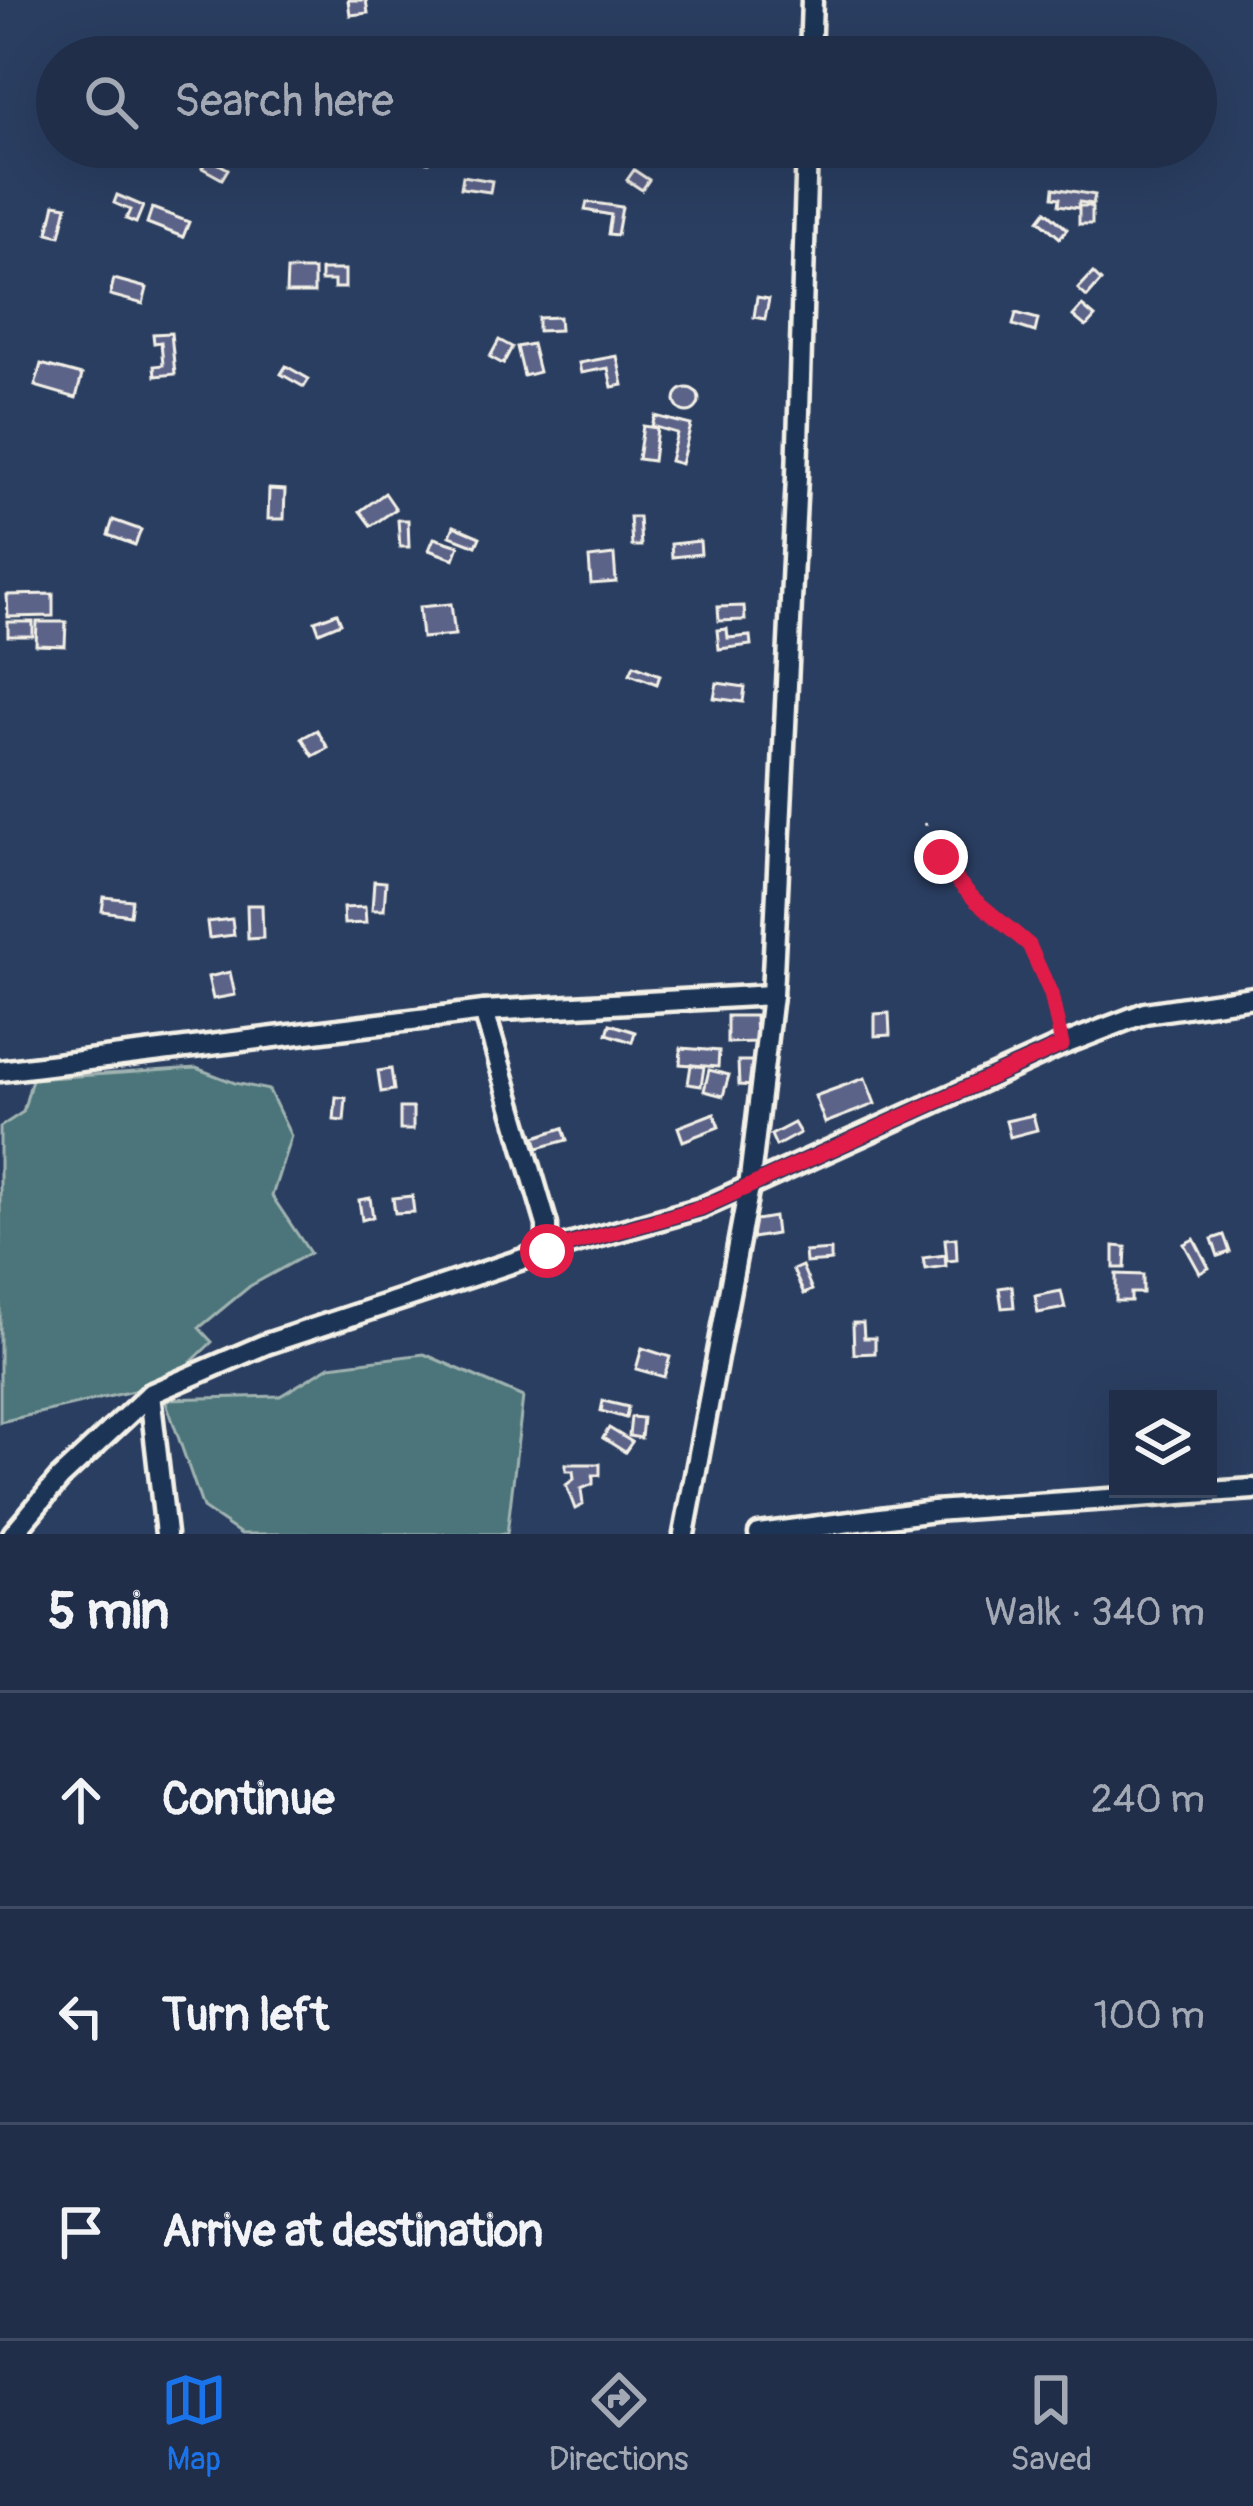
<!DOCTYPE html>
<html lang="en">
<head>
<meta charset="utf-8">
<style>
	body { margin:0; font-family:Pangolin,sans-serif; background:#2d3a53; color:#f1f3f6 }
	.controls { position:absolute; right:36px; bottom:36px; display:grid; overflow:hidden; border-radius:0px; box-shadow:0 12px 48px #0002 }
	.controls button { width:108px; height:108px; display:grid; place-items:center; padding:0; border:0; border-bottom:3px solid #3d4a61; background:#202e49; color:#f1f3f6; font:60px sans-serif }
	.stop { position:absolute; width:36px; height:36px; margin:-27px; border:9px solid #e11d48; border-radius:50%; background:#fff }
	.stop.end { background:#e11d48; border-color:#fff; box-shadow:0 3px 12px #0008 }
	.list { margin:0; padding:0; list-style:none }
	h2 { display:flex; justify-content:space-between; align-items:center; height:156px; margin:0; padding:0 48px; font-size:51px }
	h2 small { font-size:39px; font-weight:400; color:#a2a8b4 }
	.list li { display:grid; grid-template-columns:78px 1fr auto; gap:36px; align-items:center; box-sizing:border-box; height:216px; padding:0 48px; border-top:3px solid #3d4a61 }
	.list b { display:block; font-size:45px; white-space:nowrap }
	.list em { font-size:39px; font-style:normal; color:#a2a8b4 }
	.icon { flex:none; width:66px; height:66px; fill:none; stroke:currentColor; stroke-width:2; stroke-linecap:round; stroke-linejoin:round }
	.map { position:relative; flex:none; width:1253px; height:1534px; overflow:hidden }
	.search { position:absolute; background:#202e49; box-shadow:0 12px 48px #0002; left:36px; right:36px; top:36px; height:132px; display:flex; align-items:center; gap:30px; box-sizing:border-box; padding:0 42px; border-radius:66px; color:#a2a8b4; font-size:45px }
	.sheet { height:804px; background:#202e49 }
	nav { display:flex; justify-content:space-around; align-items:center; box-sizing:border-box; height:168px; border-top:3px solid #3d4a61; background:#202e49; font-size:33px; color:#a2a8b4 }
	nav a { display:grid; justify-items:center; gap:6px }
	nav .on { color:#1a73e8 }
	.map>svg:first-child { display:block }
</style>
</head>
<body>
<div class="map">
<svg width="1253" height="1534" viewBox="0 0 1253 1534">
	<rect width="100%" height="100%" fill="#2a3e61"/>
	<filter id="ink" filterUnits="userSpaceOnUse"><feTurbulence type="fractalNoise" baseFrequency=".00833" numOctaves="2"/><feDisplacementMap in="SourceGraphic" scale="24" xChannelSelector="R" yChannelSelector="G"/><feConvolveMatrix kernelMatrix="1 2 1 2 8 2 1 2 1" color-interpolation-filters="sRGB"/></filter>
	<g filter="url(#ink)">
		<g fill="#4c757a" stroke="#a0b3b1" stroke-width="3">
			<polygon points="196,1068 235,1083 269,1090 291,1136 272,1196 310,1253 250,1286 199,1328 212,1342 187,1366 133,1391 0,1422 0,1127 23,1112 32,1079"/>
			<polygon points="424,1354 523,1397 507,1534 241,1534 203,1508 165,1399 280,1396 330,1366"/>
		</g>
		<g fill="#5c6389" stroke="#f4f1e8" stroke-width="3">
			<polygon points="348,0 366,0 368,13 350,15"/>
			<polygon points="516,35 527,39 520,57 508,57"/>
			<polygon points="400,147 430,147 429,162 399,160"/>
			<polygon points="208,158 228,169 222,179 202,168"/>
			<polygon points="634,170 649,180 642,190 627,180"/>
			<polygon points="463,176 492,181 490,192 461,188"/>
			<polygon points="1054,188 1095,195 1093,204 1079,202 1078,208 1059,205 1060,198 1053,197"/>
			<polygon points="117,195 143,206 136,223 126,219 130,210 114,203"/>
			<polygon points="587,202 622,207 617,235 608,234 611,215 585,210"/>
			<polygon points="55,204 67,206 60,236 48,233"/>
			<rect x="1079" y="206" width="13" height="18"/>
			<polygon points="152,208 189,222 183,237 147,223"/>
			<polygon points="1046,211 1067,229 1060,238 1039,220"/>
			<polygon points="287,270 314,270 314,293 286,293"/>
			<polygon points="321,270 345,270 345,288 334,288 334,281 321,281"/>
			<polygon points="1093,273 1101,281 1087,297 1078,289"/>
			<polygon points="114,279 147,288 143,304 110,295"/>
			<polygon points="757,297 769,299 765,319 754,317"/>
			<polygon points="1082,306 1095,317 1086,327 1073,316"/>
			<polygon points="1016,313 1038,319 1035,332 1013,325"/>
			<polygon points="559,317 560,330 538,331 538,318"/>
			<polygon points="171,333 175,374 155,376 154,366 163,365 161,342 154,343 153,334"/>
			<polygon points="499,340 512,347 503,364 490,357"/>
			<polygon points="532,344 539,372 524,376 517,347"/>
			<polygon points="617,356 623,385 612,387 608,368 581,373 579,363"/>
			<polygon points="41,364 82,375 76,398 35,386"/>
			<polygon points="286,366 309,379 304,387 281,374"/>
			<circle cx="687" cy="400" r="12"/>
			<polygon points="655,416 691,425 681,464 670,461 677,433 652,426"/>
			<polygon points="643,426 657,428 653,461 638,459"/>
			<polygon points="269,489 285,490 284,519 268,519"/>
			<polygon points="385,493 396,509 371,526 360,511"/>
			<polygon points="630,517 639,517 641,546 632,546"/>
			<polygon points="113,520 141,530 135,545 108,535"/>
			<polygon points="398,520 408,520 409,547 400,547"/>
			<polygon points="454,526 480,537 476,546 450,536"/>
			<polygon points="434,538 459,546 454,559 429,550"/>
			<polygon points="700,541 701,554 672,557 671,544"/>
			<polygon points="614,555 616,582 591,584 589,558"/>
			<polygon points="53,594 53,616 8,617 7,595"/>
			<polygon points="451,604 455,635 422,638 419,607"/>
			<polygon points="744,606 745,620 719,621 718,607"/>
			<polygon points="337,613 341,623 319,632 315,621"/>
			<rect x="8" y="622" width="25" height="14"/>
			<polygon points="37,622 66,622 65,646 36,645"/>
			<polygon points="727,629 728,638 750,636 751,645 719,649 717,630"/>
			<polygon points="634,665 660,675 657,684 630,674"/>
			<polygon points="717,683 745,687 743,702 714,698"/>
			<polygon points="317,730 328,748 313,756 302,738"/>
			<polygon points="374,881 386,882 384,910 372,910"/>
			<polygon points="104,897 132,900 130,915 102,911"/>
			<polygon points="247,905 262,905 263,938 248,939"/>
			<polygon points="365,907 366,923 344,924 343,908"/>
			<polygon points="232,919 234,935 209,938 207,922"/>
			<polygon points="230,972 235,995 213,999 208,977"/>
			<polygon points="889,1013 890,1035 875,1036 875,1014"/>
			<polygon points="727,1016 755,1016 756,1042 727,1043"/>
			<polygon points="610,1024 635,1032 632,1042 607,1034"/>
			<polygon points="681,1048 719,1051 718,1067 680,1064"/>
			<polygon points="738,1061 754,1061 754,1086 739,1085"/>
			<polygon points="691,1065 704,1067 701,1086 688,1084"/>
			<polygon points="391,1069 394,1090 381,1092 378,1071"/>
			<polygon points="709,1070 729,1075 723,1096 704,1091"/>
			<polygon points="865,1078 875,1104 825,1123 815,1096"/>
			<polygon points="336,1097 346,1098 344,1121 334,1120"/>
			<rect x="400" y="1108" width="13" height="22"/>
			<polygon points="714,1113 719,1127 683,1141 678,1127"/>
			<polygon points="1033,1115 1037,1130 1010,1137 1006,1121"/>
			<polygon points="794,1123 800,1133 776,1146 771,1135"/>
			<polygon points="563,1128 567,1140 538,1148 535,1137"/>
			<polygon points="412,1196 414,1212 395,1213 393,1198"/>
			<polygon points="370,1198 373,1217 362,1220 359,1200"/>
			<polygon points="774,1217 776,1234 753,1238 750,1221"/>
			<polygon points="1224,1235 1230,1252 1218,1256 1212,1239"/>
			<polygon points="956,1238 957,1260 947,1261 945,1239"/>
			<polygon points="1194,1239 1209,1268 1200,1273 1184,1244"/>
			<polygon points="1114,1246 1126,1247 1125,1268 1114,1268"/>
			<polygon points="831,1250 831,1261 806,1263 805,1252"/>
			<polygon points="945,1255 946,1266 925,1269 923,1258"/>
			<polygon points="802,1266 812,1290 804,1294 793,1270"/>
			<polygon points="1116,1274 1143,1275 1143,1293 1131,1293 1131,1301 1116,1301"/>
			<polygon points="1012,1286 1014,1307 1002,1308 999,1288"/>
			<polygon points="1061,1291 1065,1308 1038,1313 1035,1296"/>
			<polygon points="853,1323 863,1323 864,1338 875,1338 875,1353 854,1354"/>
			<polygon points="642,1348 670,1357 664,1377 636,1369"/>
			<polygon points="603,1401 628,1407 626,1418 601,1411"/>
			<polygon points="631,1417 643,1418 641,1438 629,1436"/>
			<polygon points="609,1428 632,1442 625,1452 603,1438"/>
			<polygon points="566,1464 600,1464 600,1475 593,1475 593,1484 581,1489 583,1505 575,1509 566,1485 574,1479 573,1471 566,1471"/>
		</g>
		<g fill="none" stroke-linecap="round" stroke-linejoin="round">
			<g stroke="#f4f1e8" stroke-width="27">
				<g id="street">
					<polyline points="810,57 812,0"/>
					<polyline points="484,1011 547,1225 547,1251"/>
					<polyline points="0,1071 484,1011 772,995"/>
					<polyline points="150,1394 166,1534"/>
					<polyline points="13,1534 60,1478 150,1394 266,1344 547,1251 701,1208 1062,1045 1145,1013 1253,997"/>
					<polyline points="684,1534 749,1187 772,995 797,477 807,147"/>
					<polyline points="759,1534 934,1511 1253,1489"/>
				</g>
			</g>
			<polyline stroke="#f4f1e8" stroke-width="3" stroke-dasharray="3 9" stroke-linecap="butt" points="925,823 954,877 975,900 1029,945 1051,994 1058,1026"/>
			<use href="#street" stroke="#1d3557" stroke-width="18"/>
		</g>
	</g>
	<g fill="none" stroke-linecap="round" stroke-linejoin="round" filter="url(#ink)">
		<polyline stroke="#e11d48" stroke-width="15" points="547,1251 701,1208 1062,1045 1051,994 1029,945 975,900 954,877 941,857"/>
	</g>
</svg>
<div class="controls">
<button><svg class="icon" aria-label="layers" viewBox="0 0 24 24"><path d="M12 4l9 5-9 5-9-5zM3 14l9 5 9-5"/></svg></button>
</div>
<div class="stop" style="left:547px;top:1251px"></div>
<div class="stop end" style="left:941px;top:857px"></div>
<div class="search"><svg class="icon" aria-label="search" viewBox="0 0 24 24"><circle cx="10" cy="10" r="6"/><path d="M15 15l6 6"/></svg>Search here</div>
</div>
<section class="sheet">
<h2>5 min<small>Walk · 340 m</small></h2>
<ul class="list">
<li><svg class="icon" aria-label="ahead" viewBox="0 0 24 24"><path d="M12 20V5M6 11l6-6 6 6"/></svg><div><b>Continue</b></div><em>240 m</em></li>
<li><svg class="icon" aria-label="left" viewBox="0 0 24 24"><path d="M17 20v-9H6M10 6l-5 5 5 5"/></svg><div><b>Turn left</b></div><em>100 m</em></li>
<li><svg class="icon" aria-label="arrive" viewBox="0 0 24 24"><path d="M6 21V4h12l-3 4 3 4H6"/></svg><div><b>Arrive at destination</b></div></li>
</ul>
</section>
<nav>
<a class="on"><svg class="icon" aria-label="map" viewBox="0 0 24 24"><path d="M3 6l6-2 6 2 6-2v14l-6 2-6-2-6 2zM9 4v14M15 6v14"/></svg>Map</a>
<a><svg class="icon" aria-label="directions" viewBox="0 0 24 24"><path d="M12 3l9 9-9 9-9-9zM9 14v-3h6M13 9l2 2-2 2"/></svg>Directions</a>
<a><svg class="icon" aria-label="saved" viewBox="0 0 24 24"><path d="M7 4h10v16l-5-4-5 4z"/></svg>Saved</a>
</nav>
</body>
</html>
